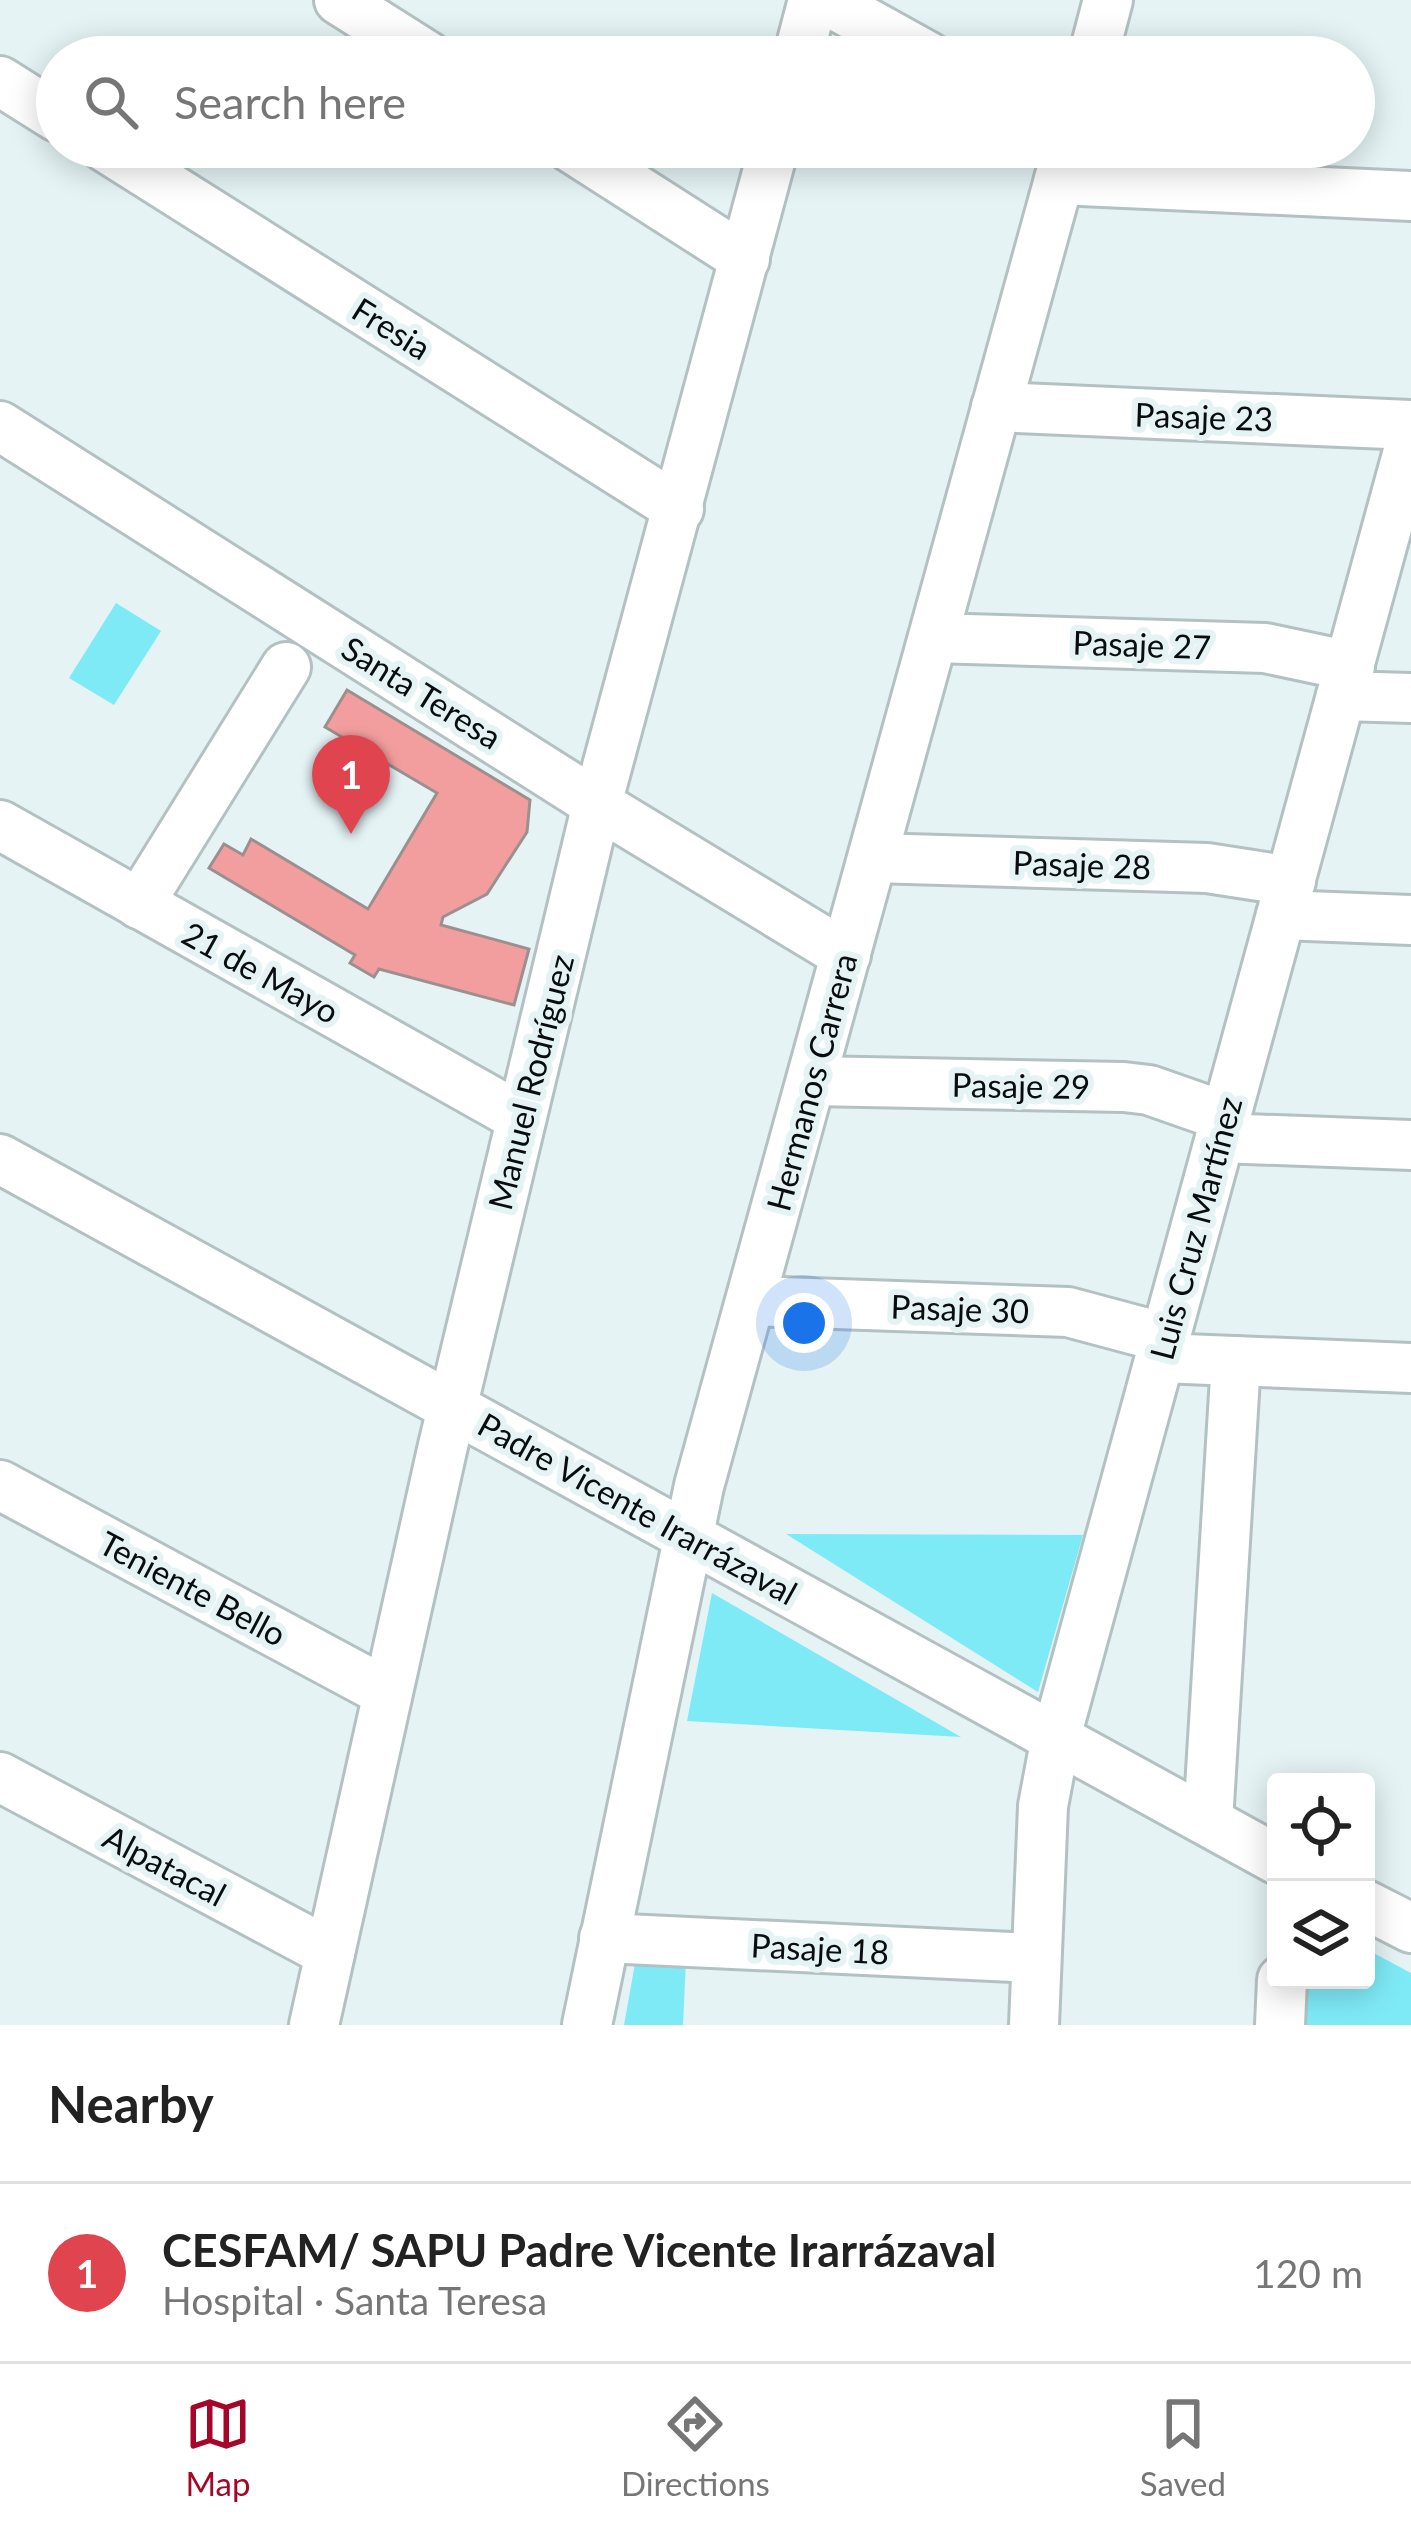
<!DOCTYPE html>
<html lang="en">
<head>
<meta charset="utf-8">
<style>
	body { margin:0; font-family:Lato,sans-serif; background:#f6f6f6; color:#222 }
	.controls { position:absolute; right:36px; bottom:36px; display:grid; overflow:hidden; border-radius:12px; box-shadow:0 6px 30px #0003 }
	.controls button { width:108px; height:108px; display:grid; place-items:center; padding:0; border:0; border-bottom:3px solid #e0e0e0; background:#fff; color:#222; font:60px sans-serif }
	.you { position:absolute; left:804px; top:1323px; width:42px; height:42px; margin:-30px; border:9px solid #fff; border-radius:50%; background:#1a73e8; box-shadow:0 0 0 18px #1a73e833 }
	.badge { display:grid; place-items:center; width:78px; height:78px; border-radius:50%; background:#a4072a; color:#fff; font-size:39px; font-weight:700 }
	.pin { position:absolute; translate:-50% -99px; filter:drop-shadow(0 3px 6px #0008) }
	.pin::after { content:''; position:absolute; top:63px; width:42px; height:36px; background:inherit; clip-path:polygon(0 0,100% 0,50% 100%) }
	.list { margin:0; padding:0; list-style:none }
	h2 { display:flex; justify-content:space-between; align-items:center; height:156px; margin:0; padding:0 48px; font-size:51px }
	h2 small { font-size:39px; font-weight:400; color:#767676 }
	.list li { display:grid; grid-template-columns:78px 1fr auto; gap:36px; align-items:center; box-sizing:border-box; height:180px; padding:0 48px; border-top:3px solid #e0e0e0 }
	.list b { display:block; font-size:45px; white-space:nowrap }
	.list p { margin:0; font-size:39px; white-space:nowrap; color:#767676 }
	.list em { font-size:39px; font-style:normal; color:#767676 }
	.icon { flex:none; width:66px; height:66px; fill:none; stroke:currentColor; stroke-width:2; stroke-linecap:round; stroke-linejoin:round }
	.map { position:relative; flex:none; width:1411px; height:2025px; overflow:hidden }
	.search { position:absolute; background:#fff; box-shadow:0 6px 30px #0003; left:36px; right:36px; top:36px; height:132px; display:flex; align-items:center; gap:30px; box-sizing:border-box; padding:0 42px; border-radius:66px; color:#767676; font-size:45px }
	.sheet { height:336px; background:#fff }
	nav { display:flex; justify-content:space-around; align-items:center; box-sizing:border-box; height:168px; border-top:3px solid #e0e0e0; background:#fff; font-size:33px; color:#767676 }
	nav a { display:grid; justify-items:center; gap:6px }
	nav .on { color:#a4072a }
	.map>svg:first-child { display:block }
</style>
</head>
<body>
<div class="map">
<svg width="1411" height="2025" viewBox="0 0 1411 2025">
	<rect width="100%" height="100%" fill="#e5f3f5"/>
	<g fill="#7eeaf6">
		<polygon points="116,603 161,631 114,705 69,678"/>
		<polygon points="786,1534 1083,1535 1038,1692"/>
		<polygon points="712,1593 961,1737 687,1721"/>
		<polygon points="1366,1949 1411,1973 1411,2025 1298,2025 1301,1980 1366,1980"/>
		<polygon points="636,1958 686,1960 683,2025 624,2025"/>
	</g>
	<polygon fill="#f39e9e" stroke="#9c8f8f" stroke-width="3" points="347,690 530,800 527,832 487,894 443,917 441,925 529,949 514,1005 379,969 374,977 350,963 355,955 209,868 224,844 243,855 251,839 368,909 437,793 325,727"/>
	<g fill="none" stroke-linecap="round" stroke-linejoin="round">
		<g stroke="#b4c1c3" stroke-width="54">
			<g id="minor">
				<polyline points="339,0 429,57"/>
				<polyline points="826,0 929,57"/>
				<polyline points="798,57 813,0"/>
				<polyline points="1093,57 1108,0"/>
				<polyline points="0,81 57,117"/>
				<polyline points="105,147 679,509"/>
				<polyline points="570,147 745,259"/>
				<polyline points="1059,180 1411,196"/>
				<polyline points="996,407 1411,425"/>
				<polyline points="0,426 597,804 846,955"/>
				<polyline points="933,638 1265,648 1350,666"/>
				<polyline points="1341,696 1411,698"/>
				<polyline points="0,825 521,1118"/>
				<polyline points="873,858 1207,868 1291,881"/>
				<polyline points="139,904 286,667"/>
				<polyline points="1281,915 1411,920"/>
				<polyline points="812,1081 1124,1087 1149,1090 1226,1117"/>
				<polyline points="1220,1138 1411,1145"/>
				<polyline points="0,1159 1276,1859"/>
				<polyline points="751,1301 1068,1312 1165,1338"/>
				<polyline points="1160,1358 1411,1368"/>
				<polyline points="0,1485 386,1692"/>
				<polyline points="0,1777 330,1953"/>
				<polyline points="1208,1821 1236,1361"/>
				<polyline points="1366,1905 1411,1928"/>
				<polyline points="604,1938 1036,1958"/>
				<polyline points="314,2025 442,1450 597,804 774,147"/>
				<polyline points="587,2025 699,1486 1068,147"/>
				<polyline points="1034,2025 1043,1806 1056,1737 1411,440"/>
				<polyline points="1280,2025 1282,1980"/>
			</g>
		</g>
		<use href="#minor" stroke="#fff" stroke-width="48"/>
	</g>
	<g text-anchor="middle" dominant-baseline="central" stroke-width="12" stroke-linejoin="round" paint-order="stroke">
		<g font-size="33" fill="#090d0e" stroke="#e5f3f5">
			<text transform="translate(392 328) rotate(32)">Fresia</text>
			<text transform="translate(1204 416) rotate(2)">Pasaje 23</text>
			<text transform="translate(1142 644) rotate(2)">Pasaje 27</text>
			<text transform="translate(422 692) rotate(32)">Santa Teresa</text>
			<text transform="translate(1082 864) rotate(2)">Pasaje 28</text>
			<text transform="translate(261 972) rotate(29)">21 de Mayo</text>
			<text transform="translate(530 1082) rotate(-76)">Manuel Rodríguez</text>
			<text transform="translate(811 1082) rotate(-75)">Hermanos Carrera</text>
			<text transform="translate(1021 1085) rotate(1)">Pasaje 29</text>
			<text transform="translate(1195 1228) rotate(-75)">Luis Cruz Martínez</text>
			<text transform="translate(960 1308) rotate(2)">Pasaje 30</text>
			<text transform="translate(638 1508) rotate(29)">Padre Vicente Irarrázaval</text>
			<text transform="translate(193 1588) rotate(28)">Teniente Bello</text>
			<text transform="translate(165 1865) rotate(28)">Alpatacal</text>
			<text transform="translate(820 1948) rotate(3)">Pasaje 18</text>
		</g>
	</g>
</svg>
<div class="controls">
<button><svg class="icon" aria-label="locate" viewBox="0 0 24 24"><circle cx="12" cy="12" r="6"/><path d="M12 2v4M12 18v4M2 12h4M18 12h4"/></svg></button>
<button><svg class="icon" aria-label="layers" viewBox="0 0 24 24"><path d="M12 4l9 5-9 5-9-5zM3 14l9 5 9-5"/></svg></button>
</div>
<div class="you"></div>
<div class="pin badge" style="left:351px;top:834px;background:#e0444e">1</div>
<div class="search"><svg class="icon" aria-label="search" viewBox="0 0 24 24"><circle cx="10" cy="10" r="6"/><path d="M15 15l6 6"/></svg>Search here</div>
</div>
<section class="sheet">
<h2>Nearby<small></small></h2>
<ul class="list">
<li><span class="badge" style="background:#e0444e">1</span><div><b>CESFAM/ SAPU Padre Vicente Irarrázaval</b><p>Hospital · Santa Teresa</p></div><em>120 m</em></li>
</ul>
</section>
<nav>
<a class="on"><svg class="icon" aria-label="map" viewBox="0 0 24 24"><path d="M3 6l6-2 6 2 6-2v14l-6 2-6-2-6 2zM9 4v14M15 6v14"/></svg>Map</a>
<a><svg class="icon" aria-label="directions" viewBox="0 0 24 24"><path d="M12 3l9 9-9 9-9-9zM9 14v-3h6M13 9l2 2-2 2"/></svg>Directions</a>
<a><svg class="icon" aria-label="saved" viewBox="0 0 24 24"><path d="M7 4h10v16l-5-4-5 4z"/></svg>Saved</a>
</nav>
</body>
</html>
